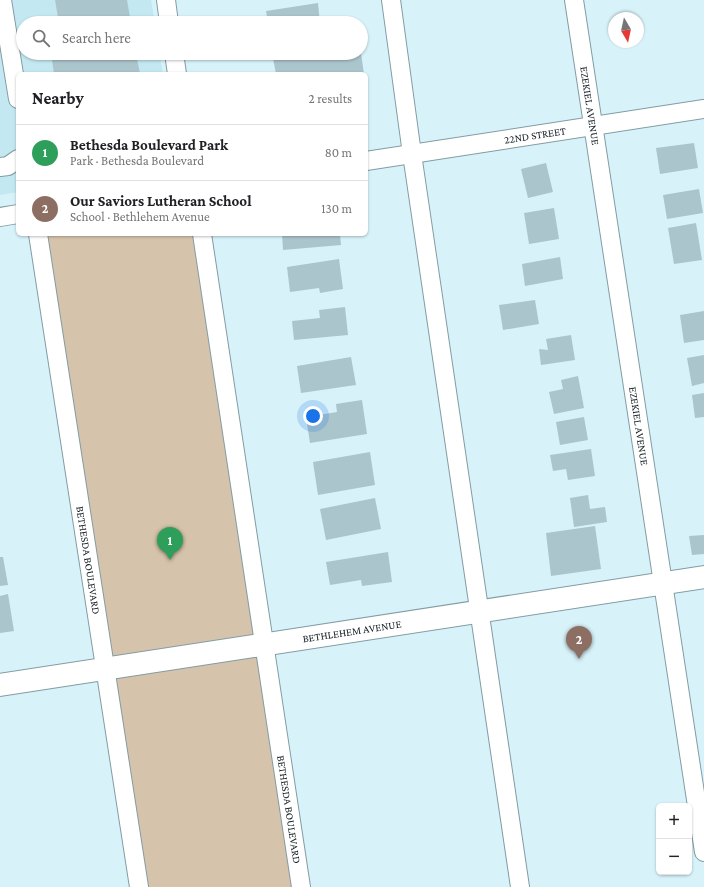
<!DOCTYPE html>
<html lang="en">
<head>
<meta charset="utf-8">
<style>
	body { margin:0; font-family:"Crimson Pro",serif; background:#f6f6f6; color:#202124 }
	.controls { position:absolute; right:12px; bottom:12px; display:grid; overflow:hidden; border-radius:6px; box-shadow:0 1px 3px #0004 }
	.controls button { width:36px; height:36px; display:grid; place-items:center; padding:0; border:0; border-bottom:1px solid #e0e0e0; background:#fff; color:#202124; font:20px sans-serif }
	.compass { position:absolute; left:608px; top:12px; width:36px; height:36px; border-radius:50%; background:#fff; box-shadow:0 1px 3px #0004; rotate:171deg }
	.you { position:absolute; left:313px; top:416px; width:14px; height:14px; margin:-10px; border:3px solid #fff; border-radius:50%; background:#1a73e8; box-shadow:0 0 0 6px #1a73e833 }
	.badge { display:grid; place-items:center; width:26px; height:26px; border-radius:50%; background:#b45309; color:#fff; font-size:13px; font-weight:700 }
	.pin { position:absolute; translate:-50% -33px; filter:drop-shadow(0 1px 2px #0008) }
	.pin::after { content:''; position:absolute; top:21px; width:14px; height:12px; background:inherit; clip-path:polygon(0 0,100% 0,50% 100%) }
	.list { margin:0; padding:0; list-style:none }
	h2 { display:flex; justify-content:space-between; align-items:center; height:52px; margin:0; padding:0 16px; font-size:17px }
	h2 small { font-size:13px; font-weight:400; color:#757577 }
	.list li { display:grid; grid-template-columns:26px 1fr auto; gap:12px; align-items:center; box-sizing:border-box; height:56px; padding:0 16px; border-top:1px solid #e0e0e0 }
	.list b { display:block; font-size:15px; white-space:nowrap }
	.list p { margin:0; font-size:13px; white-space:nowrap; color:#757577 }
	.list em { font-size:13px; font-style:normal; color:#757577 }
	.icon { flex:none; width:22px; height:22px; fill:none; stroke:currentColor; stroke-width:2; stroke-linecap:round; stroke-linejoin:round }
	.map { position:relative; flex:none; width:704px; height:887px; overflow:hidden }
	.search { position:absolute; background:#fff; box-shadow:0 1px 3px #0004; left:16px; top:16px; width:352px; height:44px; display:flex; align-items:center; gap:10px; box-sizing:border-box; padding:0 14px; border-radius:22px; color:#757577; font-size:15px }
	.panel { position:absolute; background:#fff; box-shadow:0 1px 3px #0004; left:16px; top:72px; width:352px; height:164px; border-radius:6px }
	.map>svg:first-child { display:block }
</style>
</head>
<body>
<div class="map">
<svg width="704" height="887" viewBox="0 0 704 887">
	<rect width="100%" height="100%" fill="#d7f2f9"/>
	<polygon fill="#c4e8f1" points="0,0 151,0 155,23 23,23 23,53 159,53 163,74 18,74 18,192 0,195"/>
	<polygon fill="#d6c3ab" points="38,234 202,234 300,887 139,887"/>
	<g fill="#abc5cc">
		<polygon points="55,0 127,0 131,23 59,23"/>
		<polygon points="318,3 320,23 268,23 266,11"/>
		<polygon points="51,53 136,53 140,74 54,74"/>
		<polygon points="272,53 361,53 364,74 276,74"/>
		<polygon points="694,143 698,168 660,174 656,148"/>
		<polygon points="546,163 553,192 528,198 521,169"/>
		<polygon points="699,189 703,213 667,219 663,195"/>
		<polygon points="554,208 559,239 529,244 524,213"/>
		<polygon points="696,223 702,260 674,264 668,228"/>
		<polygon points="282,234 340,234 341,245 283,250"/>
		<polygon points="560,257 563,279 525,286 522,264"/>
		<polygon points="339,259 343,289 320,293 319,288 290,292 287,267"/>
		<polygon points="535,300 539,324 503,330 499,305"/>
		<polygon points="345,307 348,335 294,340 292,321 320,318 319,310"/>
		<polygon points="704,311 704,340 684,343 680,315"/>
		<polygon points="571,335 575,360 541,365 539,349 548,350 546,339"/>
		<polygon points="704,355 704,383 692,386 687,358"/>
		<polygon points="351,357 356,385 301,393 297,366"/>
		<polygon points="578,376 584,408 554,414 549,392 563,389 561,380"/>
		<polygon points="704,393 704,417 695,418 692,395"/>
		<polygon points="362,400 367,434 310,443 306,417 337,412 336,404"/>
		<polygon points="584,417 588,440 560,445 556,422"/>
		<polygon points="591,449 595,476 568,480 566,469 553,471 550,455"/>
		<polygon points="370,452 375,485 318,495 313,462"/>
		<polygon points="588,495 590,509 605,507 607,522 574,527 570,498"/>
		<polygon points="375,498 381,529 326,540 320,509"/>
		<polygon points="595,526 601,569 551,576 546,533"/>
		<polygon points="704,535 704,554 692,555 689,536"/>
		<polygon points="388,552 392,582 362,586 361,580 330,585 326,562"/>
		<polygon points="0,557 3,557 8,585 0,586"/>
		<polygon points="8,594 14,631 0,633 0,596"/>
	</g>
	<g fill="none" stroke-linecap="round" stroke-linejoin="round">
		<g stroke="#839ca3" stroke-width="20">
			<g id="minor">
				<polyline points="2,0 18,99"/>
				<polyline points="166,0 169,23"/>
				<polyline points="391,0 412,154 520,887"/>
				<path id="s1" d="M 574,0 L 704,852"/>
				<polyline points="174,53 177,74"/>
				<path id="s2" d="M 366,161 L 704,109"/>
				<polyline points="0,167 8,166 18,159"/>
				<polyline points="0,217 18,214"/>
				<path id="s3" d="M 38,234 L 139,887"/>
				<path id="s4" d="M 202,234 L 301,887"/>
			</g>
		</g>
		<g stroke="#839ca3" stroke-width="24">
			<g id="major">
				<path id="s5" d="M 0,685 L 704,577"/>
			</g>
		</g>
		<use href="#minor" stroke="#fff" stroke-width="18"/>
		<use href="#major" stroke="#fff" stroke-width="22"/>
	</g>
	<g text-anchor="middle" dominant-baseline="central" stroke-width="3.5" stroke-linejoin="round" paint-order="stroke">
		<g font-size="11" fill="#131d20" stroke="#f2fcff">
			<text stroke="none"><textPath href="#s1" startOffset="107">EZEKIEL AVENUE</textPath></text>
			<text stroke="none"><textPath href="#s2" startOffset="171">22ND STREET</textPath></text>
			<text stroke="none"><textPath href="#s1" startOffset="431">EZEKIEL AVENUE</textPath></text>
			<text stroke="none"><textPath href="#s3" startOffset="330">BETHESDA BOULEVARD</textPath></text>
			<text stroke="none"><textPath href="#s5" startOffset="356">BETHLEHEM AVENUE</textPath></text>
			<text stroke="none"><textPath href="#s4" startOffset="582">BETHESDA BOULEVARD</textPath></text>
		</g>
	</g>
</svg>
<div class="controls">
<button>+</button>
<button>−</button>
</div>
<svg class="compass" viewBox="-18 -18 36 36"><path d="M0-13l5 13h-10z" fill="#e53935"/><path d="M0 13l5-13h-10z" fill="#757577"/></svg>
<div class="you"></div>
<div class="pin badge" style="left:170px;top:560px;background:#2e9e5b">1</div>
<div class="pin badge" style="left:579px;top:659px;background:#8d6e63">2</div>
<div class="search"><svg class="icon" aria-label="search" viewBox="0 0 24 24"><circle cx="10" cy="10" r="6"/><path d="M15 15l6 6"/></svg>Search here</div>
<section class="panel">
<h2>Nearby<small>2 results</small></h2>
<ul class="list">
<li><span class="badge" style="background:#2e9e5b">1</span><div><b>Bethesda Boulevard Park</b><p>Park · Bethesda Boulevard</p></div><em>80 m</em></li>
<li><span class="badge" style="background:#8d6e63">2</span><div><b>Our Saviors Lutheran School</b><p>School · Bethlehem Avenue</p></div><em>130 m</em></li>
</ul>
</section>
</div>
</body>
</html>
